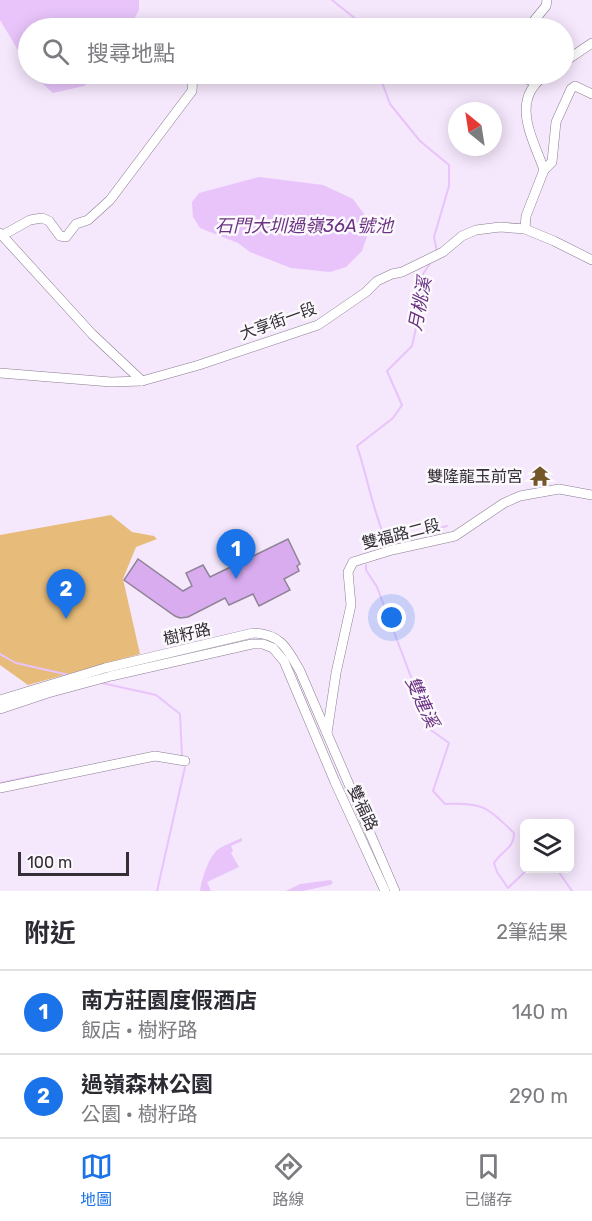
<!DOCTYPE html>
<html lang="zh-TW">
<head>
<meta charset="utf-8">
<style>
	body { margin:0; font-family:Rubik,"Noto Sans TC",sans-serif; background:#f7f7f7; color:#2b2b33 }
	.controls { position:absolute; right:18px; bottom:18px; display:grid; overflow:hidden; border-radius:9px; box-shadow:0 3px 15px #0003 }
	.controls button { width:54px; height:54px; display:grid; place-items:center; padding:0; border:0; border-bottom:2px solid #e1e1e2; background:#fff; color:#2b2b33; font:30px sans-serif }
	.compass { position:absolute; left:448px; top:102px; width:54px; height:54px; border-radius:50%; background:#fff; box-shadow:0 3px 15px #0003; rotate:330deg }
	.scale { position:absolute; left:18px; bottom:15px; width:111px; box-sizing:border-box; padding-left:6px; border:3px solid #342f37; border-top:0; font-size:16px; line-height:21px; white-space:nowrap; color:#342f37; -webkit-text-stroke:4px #fcf9fd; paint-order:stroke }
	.you { position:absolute; left:392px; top:618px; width:21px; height:21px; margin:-15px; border:4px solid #fff; border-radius:50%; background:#1a73e8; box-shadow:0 0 0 9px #1a73e833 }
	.badge { display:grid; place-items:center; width:39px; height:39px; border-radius:50%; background:#1a73e8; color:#fff; font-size:20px; font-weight:700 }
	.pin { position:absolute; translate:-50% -50px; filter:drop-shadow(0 2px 3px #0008) }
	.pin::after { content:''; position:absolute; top:32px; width:21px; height:18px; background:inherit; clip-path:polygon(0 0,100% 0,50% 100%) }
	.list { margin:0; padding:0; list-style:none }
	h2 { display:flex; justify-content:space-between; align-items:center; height:78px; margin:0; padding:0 24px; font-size:26px }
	h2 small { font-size:20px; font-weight:400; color:#7c7c81 }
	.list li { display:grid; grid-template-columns:39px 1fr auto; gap:18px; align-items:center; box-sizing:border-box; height:84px; padding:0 24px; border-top:2px solid #e1e1e2 }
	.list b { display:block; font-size:22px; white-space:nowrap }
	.list p { margin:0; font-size:20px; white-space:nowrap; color:#7c7c81 }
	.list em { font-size:20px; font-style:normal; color:#7c7c81 }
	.icon { flex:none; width:33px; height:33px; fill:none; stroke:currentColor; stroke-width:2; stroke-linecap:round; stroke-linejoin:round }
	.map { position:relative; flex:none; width:592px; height:891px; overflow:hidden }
	.search { position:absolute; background:#fff; box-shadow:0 3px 15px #0003; left:18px; right:18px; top:18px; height:66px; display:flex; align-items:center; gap:15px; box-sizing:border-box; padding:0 21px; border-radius:33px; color:#7c7c81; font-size:22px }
	.sheet { height:246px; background:#fff }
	nav { display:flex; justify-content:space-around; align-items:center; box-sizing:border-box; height:84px; border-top:2px solid #e1e1e2; background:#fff; font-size:16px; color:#7c7c81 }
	nav a { display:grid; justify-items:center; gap:3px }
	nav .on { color:#1a73e8 }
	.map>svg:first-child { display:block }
</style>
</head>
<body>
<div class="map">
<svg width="592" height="891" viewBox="0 0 592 891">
	<rect width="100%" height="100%" fill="#f5e7fc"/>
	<polygon fill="#e7bc7a" points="111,515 132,532 154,536 157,539 136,547 123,579 140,654 28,685 0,665 0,535"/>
	<g fill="#e8c4fb">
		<polygon points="0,0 139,0 139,10 129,28 28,28 28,67 0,20"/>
		<polygon points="32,74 99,74 84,86 53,93"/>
		<polygon points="259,177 323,185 353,199 364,214 368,233 362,251 346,267 330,272 291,268 250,252 238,243 200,228 193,217 192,202 199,193"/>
		<path d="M 242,838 L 242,841 L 231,846 L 233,851 L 231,853 L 239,867 L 207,882 L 211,891 L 200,891 C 202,878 209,855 220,848 C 227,844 235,841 242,838 Z"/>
		<polygon points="331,880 333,883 330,885 303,891 286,891 300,884"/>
	</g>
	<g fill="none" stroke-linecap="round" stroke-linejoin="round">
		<g stroke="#e8c4fb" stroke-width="2">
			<polyline points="332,0 367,28"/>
			<polyline points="379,74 390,104 420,141 449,165 449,186 434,237 437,252"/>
			<path d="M 431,262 L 423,274 L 421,305 L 412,346 L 387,371 L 402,405 L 393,418 L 357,446 C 368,479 373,512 387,543 L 447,526"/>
			<polyline points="365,552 364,544 381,530"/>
			<path d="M 366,565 L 366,570 L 377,587 L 431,730 L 449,743 L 433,791 L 445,804 C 483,802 487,807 514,833 C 514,849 502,850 494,863 L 497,872 L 508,888 L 529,868"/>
			<polyline points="0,654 16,663 69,675"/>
			<polyline points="102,683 156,695 180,714 182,757"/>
			<polyline points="156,753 168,754"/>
			<polyline points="0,783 44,774"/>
			<polyline points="556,868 572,891"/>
			<polyline points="157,891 185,767"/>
		</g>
	</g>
	<g fill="#d9acf0" stroke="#8f8396" stroke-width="1.5">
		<polygon points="538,469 547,478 542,483 533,474"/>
		<polygon points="288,539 300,564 297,566 299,571 284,579 290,590 259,606 253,594 229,605 225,598 188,617 180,618 175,616 124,580 138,559 183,591 192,586 186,573 203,565 210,577"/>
	</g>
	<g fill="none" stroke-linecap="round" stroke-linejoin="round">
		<g stroke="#897d8f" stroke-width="10">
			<g id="minor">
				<polyline points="528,28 546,6 547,0"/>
				<polyline points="564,62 592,43"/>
				<polyline points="527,74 529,80 535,82"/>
				<polyline points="544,170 552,162 556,122 571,89 575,86 592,94"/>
				<path d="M 525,229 L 526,216 L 544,170 C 532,136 509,99 547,74"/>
				<polyline points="0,233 92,334 142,381"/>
				<polyline points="3,235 30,220 42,218 49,221 60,236 66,237 76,224 88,220 110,200 192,91 193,74"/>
				<polyline points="0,373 111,382 142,381 199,365 318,325 366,292 377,281 392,274 402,272 443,252 462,236 476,230 500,227 525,229 554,241 592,260"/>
				<path d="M 0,700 L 105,668 L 253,633 C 281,634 287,648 300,671 L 395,891"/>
				<polyline points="0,709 48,693 111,676 252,644 263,644 273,648 284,661 335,782 385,891"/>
				<polyline points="327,733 336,673 351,605 348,572 353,562 392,550 455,536 504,503 520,496 559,489 592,495"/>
				<polyline points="0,788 155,756 185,761"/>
			</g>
		</g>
		<use href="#minor" stroke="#fff" stroke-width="9"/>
	</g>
	<defs>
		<g id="temple-bare" transform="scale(1.62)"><path d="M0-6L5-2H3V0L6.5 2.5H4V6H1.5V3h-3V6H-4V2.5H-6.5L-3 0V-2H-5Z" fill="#735729" stroke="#fcf9fd" stroke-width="2.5" paint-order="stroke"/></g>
	</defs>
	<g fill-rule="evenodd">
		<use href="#temple-bare" x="540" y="476"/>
	</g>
	<g text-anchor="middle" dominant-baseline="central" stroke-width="5" stroke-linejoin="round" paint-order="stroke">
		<g font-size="16" fill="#342f37" stroke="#fcf9fd">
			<text transform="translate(278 321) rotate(-20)">大享街一段</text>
			<text transform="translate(401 534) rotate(-14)">雙福路二段</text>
			<text transform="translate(187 634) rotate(-13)">樹籽路</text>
			<text transform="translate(363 808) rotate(65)">雙福路</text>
		</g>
		<g font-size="16" fill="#342f37" stroke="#fcf9fd" text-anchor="end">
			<text x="523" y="476">雙隆龍玉前宮</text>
		</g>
		<g font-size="18" font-style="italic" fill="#6a3383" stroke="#fcf9fd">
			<text x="304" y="226">石門大圳過嶺36A號池</text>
			<text transform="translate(420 304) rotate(-79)">月桃溪</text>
			<text transform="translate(422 702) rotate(65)">雙連溪</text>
		</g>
	</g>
</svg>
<div class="controls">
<button><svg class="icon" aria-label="layers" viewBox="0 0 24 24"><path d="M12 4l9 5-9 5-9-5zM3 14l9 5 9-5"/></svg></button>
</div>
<svg class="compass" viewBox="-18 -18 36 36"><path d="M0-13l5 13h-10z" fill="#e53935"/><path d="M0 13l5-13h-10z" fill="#7c7c81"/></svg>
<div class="scale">100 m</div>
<div class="you"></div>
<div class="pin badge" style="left:236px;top:579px">1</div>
<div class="pin badge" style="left:66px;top:619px">2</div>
<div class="search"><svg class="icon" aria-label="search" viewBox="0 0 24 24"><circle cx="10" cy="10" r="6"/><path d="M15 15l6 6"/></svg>搜尋地點</div>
</div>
<section class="sheet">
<h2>附近<small>2筆結果</small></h2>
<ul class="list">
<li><span class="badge">1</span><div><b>南方莊園度假酒店</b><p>飯店 · 樹籽路</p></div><em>140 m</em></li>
<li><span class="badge">2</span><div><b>過嶺森林公園</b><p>公園 · 樹籽路</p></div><em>290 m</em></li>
</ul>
</section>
<nav>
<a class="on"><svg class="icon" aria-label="map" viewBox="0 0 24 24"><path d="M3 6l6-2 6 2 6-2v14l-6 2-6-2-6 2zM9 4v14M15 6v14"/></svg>地圖</a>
<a><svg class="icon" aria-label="directions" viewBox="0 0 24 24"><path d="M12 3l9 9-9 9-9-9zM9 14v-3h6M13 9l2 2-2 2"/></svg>路線</a>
<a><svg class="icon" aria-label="saved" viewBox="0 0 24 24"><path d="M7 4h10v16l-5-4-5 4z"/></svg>已儲存</a>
</nav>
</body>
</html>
